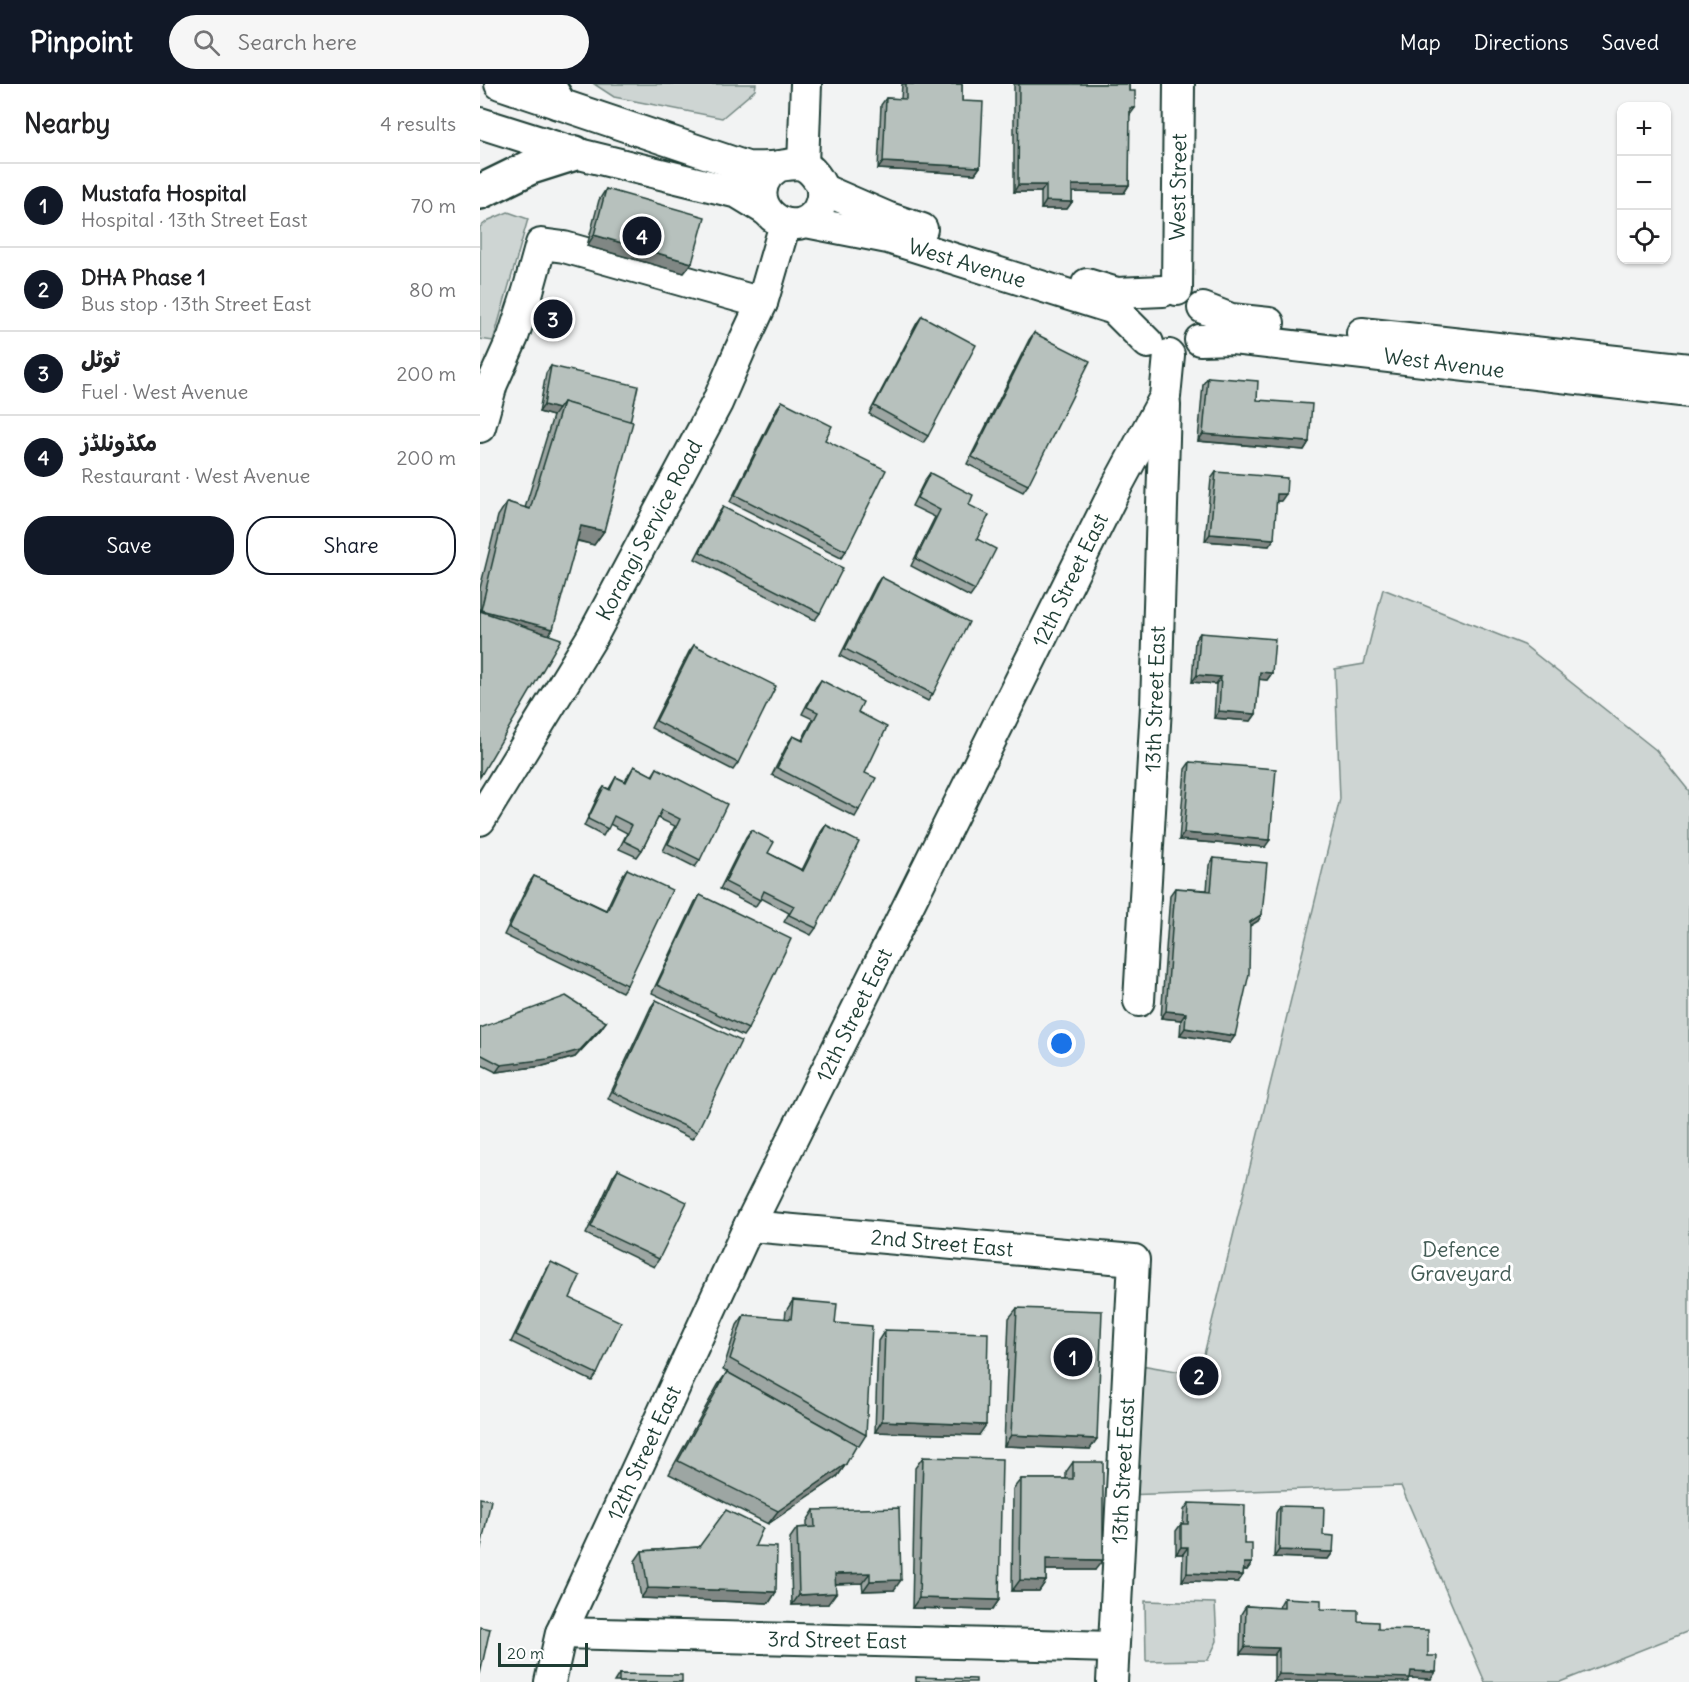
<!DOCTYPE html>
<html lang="en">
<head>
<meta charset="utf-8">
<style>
	body { margin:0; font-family:Delius,"Playpen Sans Arabic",sans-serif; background:#f6f6f6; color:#202124 }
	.controls { position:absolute; right:18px; top:18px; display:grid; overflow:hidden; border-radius:12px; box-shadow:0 2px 4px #0004 }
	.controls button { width:54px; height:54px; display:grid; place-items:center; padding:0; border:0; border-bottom:2px solid #e0e0e0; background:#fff; color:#202124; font:30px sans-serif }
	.scale { position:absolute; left:18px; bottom:15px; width:90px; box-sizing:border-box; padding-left:6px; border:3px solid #1f3d34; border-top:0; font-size:16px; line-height:21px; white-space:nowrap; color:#1f3d34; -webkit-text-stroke:4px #fff; paint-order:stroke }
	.you { position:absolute; left:582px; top:960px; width:21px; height:21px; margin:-15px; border:4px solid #fff; border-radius:50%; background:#1a73e8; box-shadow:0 0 0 9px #1a73e833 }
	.badge { display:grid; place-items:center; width:39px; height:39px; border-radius:50%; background:#111827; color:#fff; font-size:20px; font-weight:700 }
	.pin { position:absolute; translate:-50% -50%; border:3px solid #fff; box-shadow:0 2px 6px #0006 }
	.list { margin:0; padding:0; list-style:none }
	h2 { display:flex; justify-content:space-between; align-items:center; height:78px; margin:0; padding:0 24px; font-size:26px }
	h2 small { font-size:20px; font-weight:400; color:#757577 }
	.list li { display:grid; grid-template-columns:39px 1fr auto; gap:18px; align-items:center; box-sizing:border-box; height:84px; padding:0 24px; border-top:2px solid #e0e0e0 }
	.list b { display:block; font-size:22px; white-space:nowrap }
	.list p { margin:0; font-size:20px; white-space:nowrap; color:#757577 }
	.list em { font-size:20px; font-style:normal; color:#757577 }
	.actions { display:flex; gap:12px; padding:18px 24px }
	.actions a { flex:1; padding:14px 0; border:2px solid #111827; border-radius:24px; text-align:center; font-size:21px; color:#111827 }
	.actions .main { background:#111827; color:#fff }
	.icon { flex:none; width:33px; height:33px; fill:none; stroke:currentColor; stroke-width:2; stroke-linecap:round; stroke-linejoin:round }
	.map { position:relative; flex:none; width:1209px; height:1598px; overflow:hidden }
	header { display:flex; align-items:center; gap:36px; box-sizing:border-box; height:84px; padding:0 30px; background:#111827; color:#fff }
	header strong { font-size:28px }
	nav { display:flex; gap:33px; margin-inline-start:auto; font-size:21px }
	.search { width:420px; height:54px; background:#f6f6f6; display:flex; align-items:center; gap:15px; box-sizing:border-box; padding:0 21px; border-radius:33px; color:#757577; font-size:22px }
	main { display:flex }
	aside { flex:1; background:#fff }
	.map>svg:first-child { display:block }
</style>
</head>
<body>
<header>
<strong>Pinpoint</strong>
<div class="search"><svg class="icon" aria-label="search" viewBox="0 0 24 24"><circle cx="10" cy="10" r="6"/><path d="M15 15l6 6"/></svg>Search here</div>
<nav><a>Map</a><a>Directions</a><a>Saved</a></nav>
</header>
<main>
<aside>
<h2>Nearby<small>4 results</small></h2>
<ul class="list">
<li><span class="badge">1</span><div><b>Mustafa Hospital</b><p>Hospital · 13th Street East</p></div><em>70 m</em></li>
<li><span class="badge">2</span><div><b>DHA Phase 1</b><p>Bus stop · 13th Street East</p></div><em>80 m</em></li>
<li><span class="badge">3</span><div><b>ٹوٹل</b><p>Fuel · West Avenue</p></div><em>200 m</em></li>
<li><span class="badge">4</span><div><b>مکڈونلڈز</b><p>Restaurant · West Avenue</p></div><em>200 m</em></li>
</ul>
<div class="actions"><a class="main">Save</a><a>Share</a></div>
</aside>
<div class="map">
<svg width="1209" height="1598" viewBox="0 0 1209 1598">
	<rect width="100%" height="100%" fill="#f2f3f3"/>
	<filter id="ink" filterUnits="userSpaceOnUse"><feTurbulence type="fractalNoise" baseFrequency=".0167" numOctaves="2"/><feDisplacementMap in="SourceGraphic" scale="12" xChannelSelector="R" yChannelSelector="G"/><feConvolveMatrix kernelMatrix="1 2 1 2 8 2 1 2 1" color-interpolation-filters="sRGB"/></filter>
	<g filter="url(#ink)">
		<g fill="#ced5d3" stroke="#768984" stroke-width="1.5">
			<polygon points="114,0 276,0 275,6 242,34 134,13"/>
			<polygon points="28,128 48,135 13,257 0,255 0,143 9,136"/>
			<polygon points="903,505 1044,561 1176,666 1209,707 1209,1547 1080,1598 1005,1598 921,1402 642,1411 655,1280 719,1291 860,715 855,585 884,580"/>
			<polygon points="665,1517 735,1519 737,1557 728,1576 666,1577"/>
		</g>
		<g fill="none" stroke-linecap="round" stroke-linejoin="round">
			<g stroke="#1f3d34" stroke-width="34">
				<g id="minor">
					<path d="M 20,0 L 267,83 C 278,83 289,84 299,82 C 307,81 315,79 322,81 C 331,84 341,97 342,106 C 343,114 340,125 334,131 C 308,158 265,121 288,91 C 291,88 295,85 299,82"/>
					<polyline points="0,39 95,69 258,109 286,126"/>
					<polyline points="323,81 326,0"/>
					<polyline points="342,105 409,134 442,145"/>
					<polyline points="326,138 408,154 634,225 668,259"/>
					<polyline points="607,200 637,209 683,207"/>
					<polyline points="697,206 699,0"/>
					<polyline points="723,224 751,235 789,239"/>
					<polyline points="882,249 1209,285"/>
					<polyline points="720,256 753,255 1209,308"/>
					<polyline points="0,343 12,300 33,253 48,207 61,160 84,163 282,219"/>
					<polyline points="0,736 112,553 237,319 260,266 282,219 305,140"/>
					<polyline points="659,917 676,623 685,321"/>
					<polyline points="269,1142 654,1176 632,1598"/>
					<polyline points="81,1549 633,1563"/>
					<polyline points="70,1598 81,1549 269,1142 638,400 685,313 689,271"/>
				</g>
			</g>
			<g stroke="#1f3d34" stroke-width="38">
				<g id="major">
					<polyline points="67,0 78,18"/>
					<polyline points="0,108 51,83 95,69"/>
				</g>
			</g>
			<use href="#minor" stroke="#fff" stroke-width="30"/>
			<use href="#major" stroke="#fff" stroke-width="33"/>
		</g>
		<g fill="#9da6a3" stroke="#1f3d34" stroke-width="1.5">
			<polygon points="422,0 482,0 482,17 500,83 495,90 398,85 401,21 406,14 421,15"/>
			<polygon points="534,0 649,0 649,101 644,109 592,108 592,118 587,125 561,125 561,108 534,108"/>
			<polygon points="126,105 212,179 204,189 107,162 119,116"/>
			<polygon points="442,232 448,352 443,359 389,330 437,239"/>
			<polygon points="554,249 548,401 543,408 487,380 549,256"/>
			<polygon points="71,282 124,447 114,461 97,457 69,551 0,693 0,504 18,432 27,418 45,424 73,332 59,328 66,289"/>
			<polygon points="728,293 777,316 829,358 824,366 718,357 723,300"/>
			<polygon points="302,317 345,356 366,467 361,474 250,418 297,324"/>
			<polygon points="736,388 801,417 797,417 789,462 725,457 731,395"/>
			<polygon points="450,389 489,421 497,455 495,506 490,513 431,482 455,433 432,422 445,396"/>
			<polygon points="243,423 340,529 335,536 215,475 238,430"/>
			<polygon points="401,493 453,610 448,617 360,572 396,500"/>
			<polygon points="720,549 792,589 787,596 779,595 776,630 771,637 734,634 736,600 712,598 715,556"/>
			<polygon points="214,561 258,679 253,686 171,644 209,568"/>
			<polygon points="341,596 378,628 385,689 379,726 375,733 292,691 308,659 313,652 322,656 333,635 322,630 336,603"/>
			<polygon points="710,678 785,763 699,756 705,685"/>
			<polygon points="154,682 172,692 177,684 220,776 215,783 183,767 195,742 178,734 162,766 157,773 139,765 147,749 130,740 123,752 104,742 119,710 124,703 129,705 136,693 145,697"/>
			<polygon points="346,741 336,844 331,851 304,838 309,829 281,814 275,823 240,805 266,753 271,746 288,769 322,786 341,748"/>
			<polygon points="734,774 782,830 778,837 769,842 750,959 700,951 701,936 681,934 690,811 695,804 727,806 729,781"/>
			<polygon points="147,785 147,901 142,908 24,851 49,799 54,792 126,826 142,792"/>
			<polygon points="220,811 268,945 263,952 172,909 215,818"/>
			<polygon points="176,916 217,1048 212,1055 128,1015 171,923"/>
			<polygon points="0,944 121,945 95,973 63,982 16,988 0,980"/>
			<polygon points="138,1085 179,1175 174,1183 106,1150 133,1092"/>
			<polygon points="71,1178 90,1214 117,1290 112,1297 31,1258 66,1185"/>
			<polygon points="313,1216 355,1239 386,1351 379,1362 243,1286 257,1241 264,1231 305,1235 306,1227"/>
			<polygon points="537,1224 610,1365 524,1362 529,1234"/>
			<polygon points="405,1246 499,1351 395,1348 398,1257"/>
			<polygon points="247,1288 366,1380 357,1393 288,1440 189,1390 238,1301"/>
			<polygon points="443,1373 519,1516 512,1526 432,1524 435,1384"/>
			<polygon points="593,1378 615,1486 566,1486 566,1497 559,1507 532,1507 533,1405 541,1395 586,1395 586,1388"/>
			<polygon points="709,1419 764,1460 772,1479 767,1486 763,1486 763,1491 758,1498 702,1497 703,1470 696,1470 696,1447 701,1440 703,1440 704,1426"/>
			<polygon points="800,1422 843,1451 853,1468 848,1475 794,1473 796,1429"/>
			<polygon points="334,1426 414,1506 383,1507 382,1499 355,1500 348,1520 312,1521 310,1454 317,1444 327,1443 327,1437"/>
			<polygon points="275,1462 296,1508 289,1519 161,1514 155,1477 162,1467 219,1463"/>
			<polygon points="804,1514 841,1525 898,1545 948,1572 951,1595 930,1594 794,1597 794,1571 760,1570 761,1530 766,1522 799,1524 800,1521"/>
			<polygon points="139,1590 202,1598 134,1598"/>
		</g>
		<g fill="#808784" stroke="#1f3d34" stroke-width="1.5">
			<polygon points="650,24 655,24 650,31"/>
			<polygon points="403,78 500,83 495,90 398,85"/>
			<polygon points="538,101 566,101 561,108 534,108"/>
			<polygon points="592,101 649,101 644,109 587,108"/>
			<polygon points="566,117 592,118 587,125 561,125"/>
			<polygon points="114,151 212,179 204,189 107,162"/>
			<polygon points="64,321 78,325 73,332 59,328"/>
			<polygon points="723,350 829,358 824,366 718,357"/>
			<polygon points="797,410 806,410 801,417 792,417"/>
			<polygon points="101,442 124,447 114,461 92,455"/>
			<polygon points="730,450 794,455 789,462 725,457"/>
			<polygon points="1,526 73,545 63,559 0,527"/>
			<polygon points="780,588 792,589 787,596 775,595"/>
			<polygon points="717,591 741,593 736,600 712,598"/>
			<polygon points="739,627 776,630 771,637 734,634"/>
			<polygon points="704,749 790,756 785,763 699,756"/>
			<polygon points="782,830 778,837 765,845 770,838"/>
			<polygon points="686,927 706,929 701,936 681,934"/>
			<polygon points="126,938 121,945 95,973 63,982 16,988 21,981"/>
			<polygon points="705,944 755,952 750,959 700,951"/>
			<polygon points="402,1337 506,1341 499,1351 395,1348"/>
			<polygon points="531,1351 617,1355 610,1365 524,1362"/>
			<polygon points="366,1380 357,1393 288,1440 298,1427"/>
			<polygon points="701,1463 708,1463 703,1470 696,1470"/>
			<polygon points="799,1466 853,1468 848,1475 794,1473"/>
			<polygon points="566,1475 623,1476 615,1486 559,1486"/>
			<polygon points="764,1479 772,1479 767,1486 759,1486"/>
			<polygon points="390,1489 382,1499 348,1500 355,1490"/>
			<polygon points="707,1489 763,1491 758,1498 702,1497"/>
			<polygon points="421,1496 414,1506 383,1507 390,1497"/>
			<polygon points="540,1496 566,1497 559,1507 532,1507"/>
			<polygon points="168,1504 296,1508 289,1519 161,1514"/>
			<polygon points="356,1509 348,1520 312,1521 319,1511"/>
			<polygon points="439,1514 519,1516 512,1526 432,1524"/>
			<polygon points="765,1563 799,1564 794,1571 760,1570"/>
			<polygon points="931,1587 956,1588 951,1595 930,1594 928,1598 794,1597 799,1590"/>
		</g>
		<g fill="#b7c1bd" stroke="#1f3d34" stroke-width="1.5">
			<polygon points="426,0 482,0 482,17 503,18 500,83 403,78 406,14 426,15"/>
			<polygon points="539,0 649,0 649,7 655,7 655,24 650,24 649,101 592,101 592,118 566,117 566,101 538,101"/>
			<polygon points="126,105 225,133 212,179 114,151"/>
			<polygon points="442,232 496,261 448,352 394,322"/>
			<polygon points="554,249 610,277 548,401 492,373"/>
			<polygon points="71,282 158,302 150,338 83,318 78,325 64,321"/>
			<polygon points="728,293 778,297 777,316 832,320 829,358 723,350"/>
			<polygon points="302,317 352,342 345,356 406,386 366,467 255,411"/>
			<polygon points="83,318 153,338 124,447 101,442 73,545 1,526 27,418 50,425"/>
			<polygon points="736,388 807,394 806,410 797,410 794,455 730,450"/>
			<polygon points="450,389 493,411 489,421 509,431 497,455 516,465 495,506 436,475 460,426 437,414"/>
			<polygon points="243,423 363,484 340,529 220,468"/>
			<polygon points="401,493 489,538 453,610 365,565"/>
			<polygon points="0,527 81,555 0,693"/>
			<polygon points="720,549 795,555 792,589 780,588 776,630 739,627 741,593 717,591"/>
			<polygon points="214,561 296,602 258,679 176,637"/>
			<polygon points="341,596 383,618 378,628 407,643 385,689 396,694 379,726 297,684 313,652 323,657 338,628 327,623"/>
			<polygon points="710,678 796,685 790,756 704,749"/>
			<polygon points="154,682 173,692 177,684 247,720 220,776 188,760 200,735 182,726 162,766 144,757 152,741 134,732 128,745 108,735 124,703 130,706 136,693 146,698"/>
			<polygon points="346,741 379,758 336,844 309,831 314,822 284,807 280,816 245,798 271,746 294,758 288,769 323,787"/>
			<polygon points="734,774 787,779 782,830 770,838 769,890 755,952 705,944 706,929 686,927 695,804 731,807"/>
			<polygon points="147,785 192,806 147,901 29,844 54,792 127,827"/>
			<polygon points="220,811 311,855 268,945 177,901"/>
			<polygon points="86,912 126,938 100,966 68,975 21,981 0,970 0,944"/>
			<polygon points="176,916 261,957 217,1048 133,1008"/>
			<polygon points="138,1085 207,1118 179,1175 111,1143"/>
			<polygon points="71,1178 100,1192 90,1214 141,1238 117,1290 36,1251"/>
			<polygon points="313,1216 357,1220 355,1239 392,1242 386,1351 250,1275 264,1231 311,1235"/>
			<polygon points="537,1224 622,1227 617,1355 531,1351"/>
			<polygon points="405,1246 508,1249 506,1341 402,1337"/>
			<polygon points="247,1288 377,1361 366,1380 298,1427 198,1377"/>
			<polygon points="443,1373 522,1375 519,1516 439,1514"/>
			<polygon points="593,1378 623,1378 623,1476 566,1475 566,1497 540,1496 541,1395 593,1395"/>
			<polygon points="0,1414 11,1416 0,1468"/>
			<polygon points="709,1419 765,1421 764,1460 772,1460 772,1479 764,1479 763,1491 707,1489 708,1463 701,1463 701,1440 708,1440"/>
			<polygon points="800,1422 844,1423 843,1451 854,1452 853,1468 799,1466"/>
			<polygon points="419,1424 421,1496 390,1497 390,1489 355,1490 356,1509 319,1511 317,1444 335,1443 334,1426"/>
			<polygon points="246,1426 283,1444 275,1462 297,1463 296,1508 168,1504 162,1467 219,1463"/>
			<polygon points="804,1514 841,1516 841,1525 878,1526 878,1537 898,1538 898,1545 948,1546 948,1572 957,1572 956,1588 931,1587 930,1594 799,1590 799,1564 765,1563 766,1522 804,1524"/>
			<polygon points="0,1543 10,1545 0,1590"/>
			<polygon points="139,1590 202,1591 202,1598 139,1598"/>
			<polygon points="436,1593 496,1595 496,1598 436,1598"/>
		</g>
	</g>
	<g text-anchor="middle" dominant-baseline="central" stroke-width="6" stroke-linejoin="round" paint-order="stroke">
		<g font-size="21" fill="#1f3d34" stroke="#fff">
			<text transform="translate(698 103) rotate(-89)">West Street</text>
			<text transform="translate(487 179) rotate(17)">West Avenue</text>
			<text transform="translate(964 279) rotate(7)">West Avenue</text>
			<text transform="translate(169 446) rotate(-62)">Korangi Service Road</text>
			<text transform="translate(590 496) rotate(-64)">12th Street East</text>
			<text transform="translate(675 615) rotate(-88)">13th Street East</text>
			<text transform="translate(374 931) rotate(-64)">12th Street East</text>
			<text transform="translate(462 1159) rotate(5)">2nd Street East</text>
			<text transform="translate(164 1369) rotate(-65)">12th Street East</text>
			<text transform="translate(643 1387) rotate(-87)">13th Street East</text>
			<text transform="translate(357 1556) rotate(1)">3rd Street East</text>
		</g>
		<g font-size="21" fill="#425b54" stroke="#fff">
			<text x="981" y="1165">Defence<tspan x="981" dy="24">Graveyard</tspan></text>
		</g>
	</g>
</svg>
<div class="controls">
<button>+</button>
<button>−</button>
<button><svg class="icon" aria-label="locate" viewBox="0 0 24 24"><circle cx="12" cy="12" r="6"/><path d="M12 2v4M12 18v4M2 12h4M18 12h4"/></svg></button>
</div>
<div class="scale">20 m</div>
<div class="you"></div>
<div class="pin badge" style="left:593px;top:1273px">1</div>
<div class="pin badge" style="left:719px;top:1292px">2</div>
<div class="pin badge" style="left:73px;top:235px">3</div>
<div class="pin badge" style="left:162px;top:152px">4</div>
</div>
</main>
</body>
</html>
